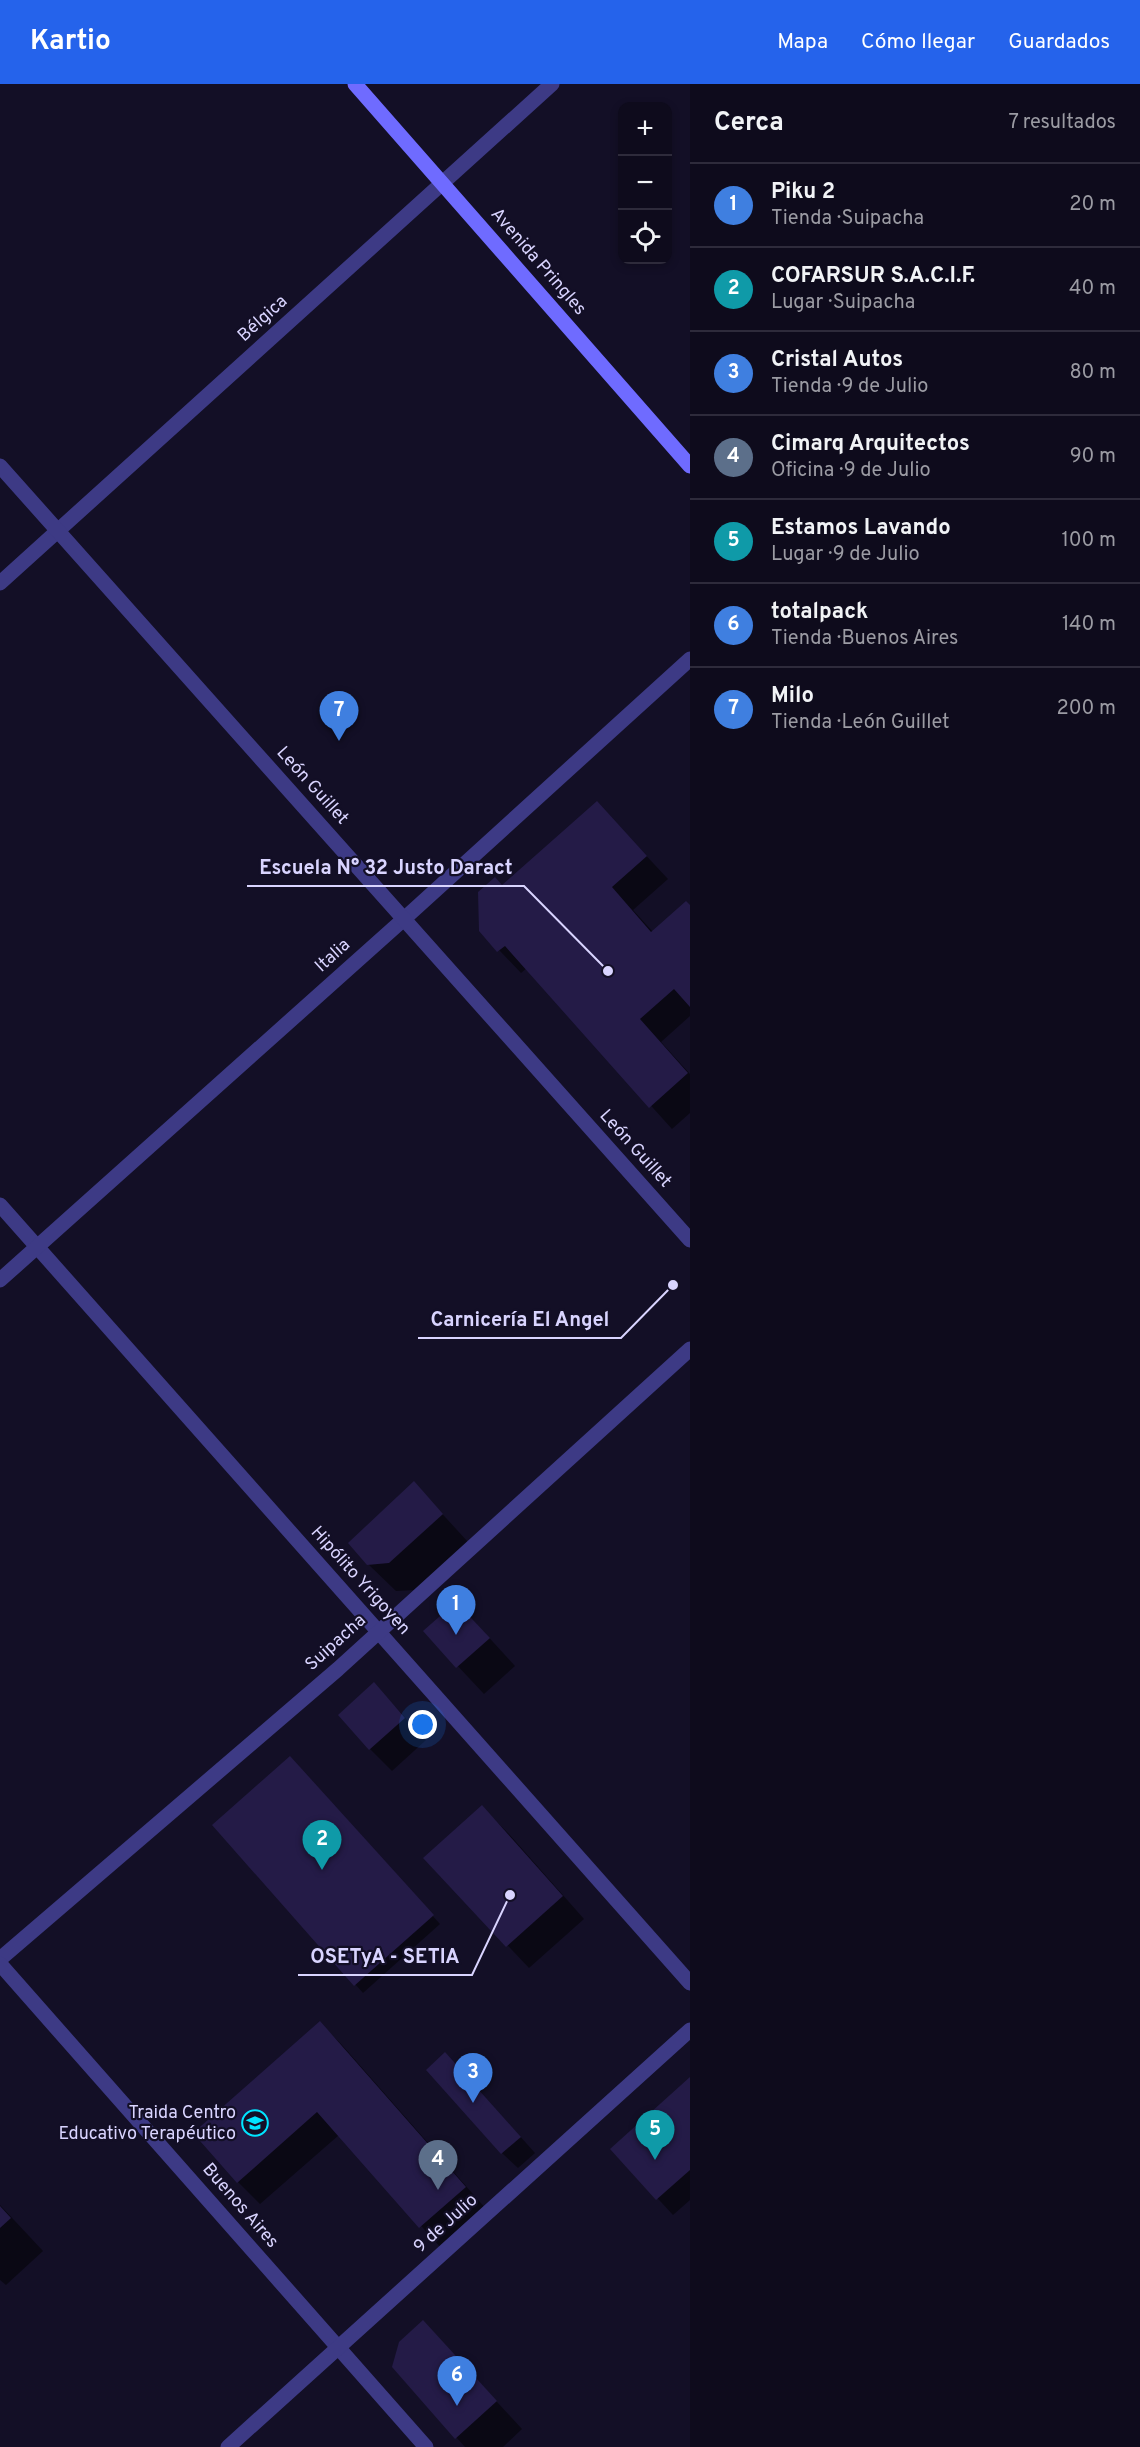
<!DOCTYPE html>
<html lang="es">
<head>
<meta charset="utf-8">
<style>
	body { margin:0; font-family:Overpass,sans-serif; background:#1c1929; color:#f1f3f6 }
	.controls { position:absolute; right:18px; top:18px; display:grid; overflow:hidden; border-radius:12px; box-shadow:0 3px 9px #0003 }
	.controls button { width:54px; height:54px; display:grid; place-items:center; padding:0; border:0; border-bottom:2px solid #2e2b3b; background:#0e0b1c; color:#f1f3f6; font:30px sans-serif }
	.you { position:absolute; left:423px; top:1641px; width:21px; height:21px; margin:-15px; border:4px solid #fff; border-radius:50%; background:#1a73e8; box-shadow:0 0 0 9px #1a73e833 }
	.badge { display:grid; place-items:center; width:39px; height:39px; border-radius:50%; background:#2563eb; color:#fff; font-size:20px; font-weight:700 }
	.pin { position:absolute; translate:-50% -50px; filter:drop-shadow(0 2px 3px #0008) }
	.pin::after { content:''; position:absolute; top:32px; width:21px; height:18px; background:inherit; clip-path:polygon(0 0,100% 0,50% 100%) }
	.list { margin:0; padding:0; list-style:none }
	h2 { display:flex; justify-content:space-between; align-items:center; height:78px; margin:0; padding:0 24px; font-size:26px }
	h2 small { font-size:20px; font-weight:400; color:#9b9ba3 }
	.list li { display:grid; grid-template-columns:39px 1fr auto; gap:18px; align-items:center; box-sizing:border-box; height:84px; padding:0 24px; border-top:2px solid #2e2b3b }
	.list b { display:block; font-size:22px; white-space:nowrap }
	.list p { margin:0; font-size:20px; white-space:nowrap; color:#9b9ba3 }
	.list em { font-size:20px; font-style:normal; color:#9b9ba3 }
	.icon { flex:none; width:33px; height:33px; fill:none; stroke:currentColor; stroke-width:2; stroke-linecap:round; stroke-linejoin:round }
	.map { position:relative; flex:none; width:690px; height:2363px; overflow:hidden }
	header { display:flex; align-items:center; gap:36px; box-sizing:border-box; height:84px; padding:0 30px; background:#2563eb; color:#fff }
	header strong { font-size:28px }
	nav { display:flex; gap:33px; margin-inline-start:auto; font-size:21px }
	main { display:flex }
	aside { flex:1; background:#0e0b1c }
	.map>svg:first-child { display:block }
</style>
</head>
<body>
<header>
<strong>Kartio</strong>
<nav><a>Mapa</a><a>Cómo llegar</a><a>Guardados</a></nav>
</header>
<main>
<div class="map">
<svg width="690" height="2363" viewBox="0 0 690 2363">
	<rect width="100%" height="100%" fill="#130f26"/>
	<g fill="#0007">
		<polygon points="597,719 668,795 633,826 653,848 690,823 690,932 661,958 690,990 690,1029 672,1045 527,884 521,889 481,847 503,803"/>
		<polygon points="414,1399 468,1458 416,1506 396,1507 368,1480"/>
		<polygon points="425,1547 483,1547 515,1582 484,1610"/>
		<polygon points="374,1600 426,1656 392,1687 370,1665"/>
		<polygon points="297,1682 440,1840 363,1909 214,1741"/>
		<polygon points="482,1723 509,1750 584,1835 529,1884 458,1809"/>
		<polygon points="320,1939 342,1961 487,2126 442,2165 339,2051 260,2120 238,2098"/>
		<polygon points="461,1986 535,2069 518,2084 502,2069"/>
		<polygon points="690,1995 690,2116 673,2131 612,2065"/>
		<polygon points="0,2121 43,2167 6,2201 0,2196"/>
		<polygon points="423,2238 522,2345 503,2363 465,2363 393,2283"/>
	</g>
	<g fill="#241b47">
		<polygon points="597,717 647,772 612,803 651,848 686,817 690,821 690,923 674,905 640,935 688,989 649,1024 505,862 497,868 479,847 478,808 495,793 502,801"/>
		<polygon points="414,1397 443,1430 389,1479 367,1481 348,1459"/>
		<polygon points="456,1518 490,1554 456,1584 423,1547"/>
		<polygon points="374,1598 405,1634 369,1666 338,1631"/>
		<polygon points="290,1672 434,1831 354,1902 212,1741"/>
		<polygon points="482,1721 563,1812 506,1863 423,1774"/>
		<polygon points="320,1937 466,2103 419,2144 317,2028 237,2099 193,2049"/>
		<polygon points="445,1968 521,2053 501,2070 426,1986"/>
		<polygon points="690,1993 690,2086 656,2116 610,2065"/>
		<polygon points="0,2122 11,2134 0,2144"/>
		<polygon points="423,2236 497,2317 455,2355 392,2283 399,2258"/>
	</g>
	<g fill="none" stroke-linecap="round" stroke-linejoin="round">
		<g stroke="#3d3a85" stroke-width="15">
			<polyline points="0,499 552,0"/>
			<polyline points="0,1121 690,1899"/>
			<polyline points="0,1196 405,834 690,575"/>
			<polyline points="0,1875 338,1585 690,1265"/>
			<polyline points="0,1880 426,2363"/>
			<polyline points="228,2363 690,1946"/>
		</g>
		<polyline stroke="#3d3a85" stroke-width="15" points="0,382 690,1156"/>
		<polyline stroke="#6f6bff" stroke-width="15" points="355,0 690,382"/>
	</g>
	<defs>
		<g id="school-ring" transform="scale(1.35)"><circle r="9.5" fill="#130f26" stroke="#00e5ff" stroke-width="1.5"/><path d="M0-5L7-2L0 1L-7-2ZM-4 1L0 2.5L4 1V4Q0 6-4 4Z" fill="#00e5ff"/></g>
	</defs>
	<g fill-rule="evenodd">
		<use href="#school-ring" x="255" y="2039"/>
	</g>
	<g text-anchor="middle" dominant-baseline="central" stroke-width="4.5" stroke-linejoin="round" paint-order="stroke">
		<g font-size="18" fill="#d9d4ff" stroke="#130f26">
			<text transform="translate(538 178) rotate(49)">Avenida Pringles</text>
			<text transform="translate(263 235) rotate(-42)">Bélgica</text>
			<text transform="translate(312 702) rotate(48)">León Guillet</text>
			<text transform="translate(333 872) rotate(-42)">Italia</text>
			<text transform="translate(635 1065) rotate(48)">León Guillet</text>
			<text transform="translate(360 1497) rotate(48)">Hipólito Yrigoyen</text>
			<text transform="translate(336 1559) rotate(-42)">Suipacha</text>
			<text transform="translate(240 2122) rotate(49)">Buenos Aires</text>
			<text transform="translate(446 2140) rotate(-42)">9 de Julio</text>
		</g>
		<g font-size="18" fill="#d9d4ff" stroke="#130f26" text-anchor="end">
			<text x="236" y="2029">Traida Centro<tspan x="236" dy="21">Educativo Terapéutico</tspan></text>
		</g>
	</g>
	<path fill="none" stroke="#d9d4ff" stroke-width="2" d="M608 887L524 802H247M673 1201L621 1254H418M510 1811L472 1891H298"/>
	<g fill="#d9d4ff" stroke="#130f26" stroke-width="2">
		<circle cx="608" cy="887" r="6"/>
		<circle cx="673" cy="1201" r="6"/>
		<circle cx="510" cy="1811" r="6"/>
	</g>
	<g font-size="20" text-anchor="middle" font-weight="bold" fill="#d9d4ff" stroke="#130f26" stroke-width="4.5" stroke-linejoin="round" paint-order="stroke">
		<text x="386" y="790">Escuela N° 32 Justo Daract</text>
		<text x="520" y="1242">Carnicería El Angel</text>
		<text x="385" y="1879">OSETyA - SETIA</text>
	</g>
</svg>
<div class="controls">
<button>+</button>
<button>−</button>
<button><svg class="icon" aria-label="locate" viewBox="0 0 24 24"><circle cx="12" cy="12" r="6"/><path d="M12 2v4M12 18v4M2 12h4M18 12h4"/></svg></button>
</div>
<div class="you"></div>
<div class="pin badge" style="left:456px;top:1551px;background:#3f7fe0">1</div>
<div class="pin badge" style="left:322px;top:1786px;background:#0f9aa8">2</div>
<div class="pin badge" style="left:473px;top:2019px;background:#3f7fe0">3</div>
<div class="pin badge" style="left:438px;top:2106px;background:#5c6f8a">4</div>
<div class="pin badge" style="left:655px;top:2076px;background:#0f9aa8">5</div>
<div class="pin badge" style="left:457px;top:2322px;background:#3f7fe0">6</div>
<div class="pin badge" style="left:339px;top:657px;background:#3f7fe0">7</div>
</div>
<aside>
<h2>Cerca<small>7 resultados</small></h2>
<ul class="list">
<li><span class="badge" style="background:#3f7fe0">1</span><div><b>Piku 2</b><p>Tienda · Suipacha</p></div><em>20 m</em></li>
<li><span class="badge" style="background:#0f9aa8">2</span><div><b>COFARSUR S.A.C.I.F.</b><p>Lugar · Suipacha</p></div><em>40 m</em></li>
<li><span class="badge" style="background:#3f7fe0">3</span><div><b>Cristal Autos</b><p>Tienda · 9 de Julio</p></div><em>80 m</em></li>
<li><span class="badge" style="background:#5c6f8a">4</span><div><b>Cimarq Arquitectos</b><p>Oficina · 9 de Julio</p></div><em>90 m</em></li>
<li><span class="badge" style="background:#0f9aa8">5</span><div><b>Estamos Lavando</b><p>Lugar · 9 de Julio</p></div><em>100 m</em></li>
<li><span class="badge" style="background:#3f7fe0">6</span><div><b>totalpack</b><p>Tienda · Buenos Aires</p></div><em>140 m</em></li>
<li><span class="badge" style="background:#3f7fe0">7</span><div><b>Milo</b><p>Tienda · León Guillet</p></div><em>200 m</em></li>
</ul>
</aside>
</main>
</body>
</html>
